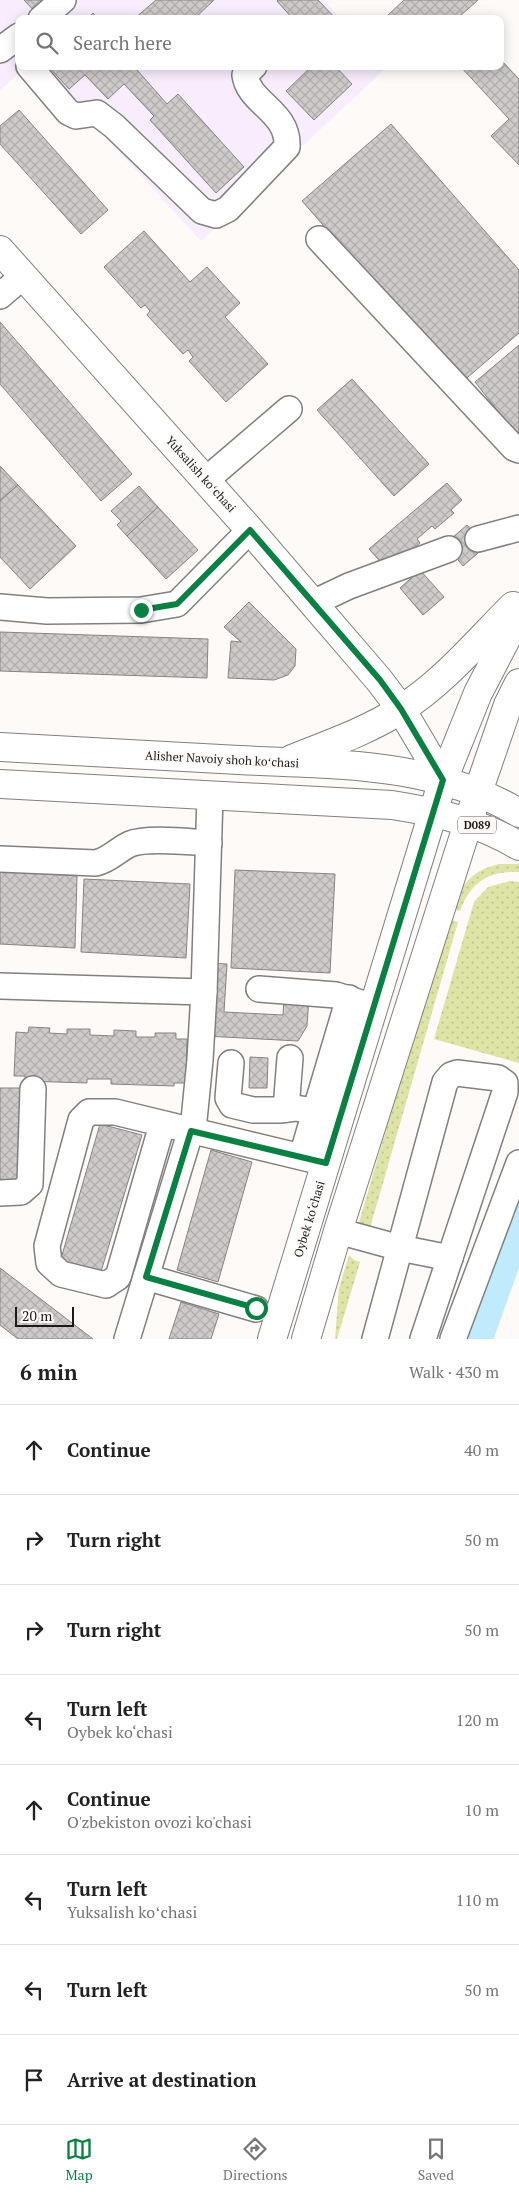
<!DOCTYPE html>
<html lang="en">
<head>
<meta charset="utf-8">
<style>
	body { margin:0; font-family:"PT Serif",serif; background:#f2f2f2; color:#222 }
	.scale { position:absolute; left:15px; bottom:12px; width:59px; box-sizing:border-box; padding-left:5px; border:2px solid #1b1a19; border-top:0; font-size:14px; line-height:18px; white-space:nowrap; color:#1b1a19; -webkit-text-stroke:4px #fdfaf8; paint-order:stroke }
	.stop { position:absolute; width:15px; height:15px; margin:-11px; border:4px solid #0b8043; border-radius:50%; background:#fff }
	.stop.end { background:#0b8043; border-color:#fff; box-shadow:0 1px 5px #0008 }
	.list { margin:0; padding:0; list-style:none }
	h2 { display:flex; justify-content:space-between; align-items:center; height:65px; margin:0; padding:0 20px; font-size:21px }
	h2 small { font-size:16px; font-weight:400; color:#767676 }
	.list li { display:grid; grid-template-columns:32px 1fr auto; gap:15px; align-items:center; box-sizing:border-box; height:90px; padding:0 20px; border-top:1px solid #e0e0e0 }
	.list b { display:block; font-size:19px; white-space:nowrap }
	.list p { margin:0; font-size:16px; white-space:nowrap; color:#767676 }
	.list em { font-size:16px; font-style:normal; color:#767676 }
	.icon { flex:none; width:28px; height:28px; fill:none; stroke:currentColor; stroke-width:2; stroke-linecap:round; stroke-linejoin:round }
	.map { position:relative; flex:none; width:519px; height:1339px; overflow:hidden }
	.search { position:absolute; background:#fff; box-shadow:0 2px 12px #0003; left:15px; right:15px; top:15px; height:55px; display:flex; align-items:center; gap:12px; box-sizing:border-box; padding:0 18px; border-radius:10px; color:#767676; font-size:19px }
	.sheet { height:785px; background:#fff }
	nav { display:flex; justify-content:space-around; align-items:center; box-sizing:border-box; height:70px; border-top:1px solid #e0e0e0; background:#fff; font-size:14px; color:#767676 }
	nav a { display:grid; justify-items:center; gap:2px }
	nav .on { color:#0b8043 }
	.map>svg:first-child { display:block }
</style>
</head>
<body>
<div class="map">
<svg width="519" height="1339" viewBox="0 0 519 1339">
	<defs>
		<pattern id="grass-dots" width="8" height="8" patternUnits="userSpaceOnUse" patternTransform="scale(1.25)"><rect width="8" height="8" fill="#dde4a6"/><path d="M2 2h.1M6 6h.1" fill="none" stroke="#bdc38e" stroke-width="1.8" stroke-linecap="round"/></pattern>
		<pattern id="building-cross-hatch" width="8" height="8" patternUnits="userSpaceOnUse" patternTransform="scale(1.25)"><rect width="8" height="8" fill="#cecac9"/><path d="M0 0l8 8M0 8l8-8" fill="none" stroke="#b0adac"/></pattern>
	</defs>
	<rect width="100%" height="100%" fill="#fdfaf8"/>
	<g fill="#f7edfd">
		<polygon points="0,0 324,0 341,19 19,19 19,66 26,66 0,91"/>
		<polygon points="40,66 386,66 387,67 201,241"/>
	</g>
	<g fill="url(#grass-dots)">
		<path d="M 499,864 L 519,864 L 519,872 C 488,871 471,882 460,911 L 451,909 C 463,884 470,871 499,864 Z"/>
		<polygon points="510,881 519,882 519,1063 434,1039 474,902 488,887"/>
		<polygon points="449,919 458,922 370,1228 358,1226 447,920"/>
		<polygon points="349,1255 354,1260 360,1262 337,1339 335,1339 339,1288"/>
	</g>
	<g fill="none" stroke-linecap="round" stroke-linejoin="round">
		<polyline stroke="#c0ebfd" stroke-width="35" points="475,1339 519,1216"/>
	</g>
	<g fill="url(#building-cross-hatch)" stroke="#868382">
		<polygon points="24,0 52,0 37,14"/>
		<polygon points="156,0 214,0 194,19 134,19"/>
		<polygon points="278,0 318,0 336,19 293,19 277,1"/>
		<polygon points="404,0 478,0 460,16 463,19 390,19 387,16"/>
		<polygon points="64,11 71,19 55,19"/>
		<polygon points="93,13 98,19 87,19"/>
		<polygon points="500,59 519,79 519,165 491,136 509,119 460,66 500,66"/>
		<polygon points="48,66 141,66 137,70 167,104 178,94 244,167 216,193 150,120 154,116 124,84 108,99 85,75 69,89"/>
		<polygon points="312,66 335,66 352,84 314,120 286,91"/>
		<polygon points="19,110 108,210 81,234 0,144 0,126"/>
		<polygon points="391,124 519,270 519,333 461,383 302,201"/>
		<polygon points="144,231 190,282 207,267 240,303 225,317 268,364 226,402 189,361 193,357 188,350 183,354 147,315 150,311 145,305 141,308 104,267"/>
		<polygon points="0,322 132,474 101,501 0,384"/>
		<polygon points="519,345 519,438 475,382"/>
		<polygon points="352,379 429,464 394,496 317,410"/>
		<polygon points="0,466 18,485 0,501"/>
		<polygon points="447,483 462,500 451,510 454,513 435,529 432,526 417,539 420,543 403,557 385,567 369,549"/>
		<polygon points="18,485 76,546 30,589 0,557 0,501"/>
		<polygon points="139,486 158,507 127,536 117,525 121,521 111,511"/>
		<polygon points="158,507 198,550 166,579 127,536"/>
		<polygon points="467,525 485,547 463,566 445,544"/>
		<polygon points="420,570 444,597 423,615 400,588"/>
		<polygon points="249,602 296,649 295,666 288,675 274,680 228,678 231,641 241,642 224,627"/>
		<polygon points="0,632 208,639 207,678 0,671"/>
		<polygon points="235,870 335,874 330,973 231,968"/>
		<polygon points="0,871 77,876 75,948 0,944"/>
		<polygon points="84,879 190,884 186,958 81,952"/>
		<polygon points="209,963 227,964 224,1012 283,1015 284,996 309,997 307,1026 298,1041 205,1036"/>
		<polygon points="29,1027 50,1028 49,1033 67,1034 67,1029 90,1029 90,1035 114,1036 114,1030 136,1031 136,1037 155,1037 155,1033 176,1033 176,1039 187,1039 186,1083 174,1083 174,1086 111,1084 111,1079 87,1079 87,1083 25,1081 25,1076 14,1076 16,1032 28,1033"/>
		<polygon points="250,1057 268,1058 267,1088 249,1088"/>
		<polygon points="0,1088 21,1088 19,1180 0,1180"/>
		<polygon points="100,1124 142,1135 100,1275 60,1262"/>
		<polygon points="211,1150 252,1162 218,1282 177,1270"/>
		<polygon points="0,1268 93,1339 18,1339 0,1325"/>
		<polygon points="181,1302 219,1314 211,1339 169,1339"/>
	</g>
	<g fill="none" stroke-linecap="round" stroke-linejoin="round">
		<g stroke="#82807e" stroke-width="28">
			<g id="minor">
				<polyline points="41,19 63,0"/>
				<polyline points="0,50 19,36"/>
				<path d="M 29,66 L 68,112 L 76,116 L 97,113 L 114,126 L 202,211 L 216,215 L 228,209 L 287,147 C 289,111 249,104 245,75 L 254,66"/>
				<polyline points="319,239 514,448 519,450"/>
				<polyline points="0,296 23,276"/>
				<polyline points="206,480 289,409"/>
				<polyline points="478,539 519,528"/>
				<polyline points="313,603 349,586 449,549"/>
				<polyline points="0,607 47,611 141,610 177,604 250,530"/>
				<path d="M 0,859 L 96,863 C 111,859 117,850 130,844 C 147,837 190,842 209,843"/>
				<polyline points="0,986 204,992"/>
				<polyline points="259,989 336,995 364,1004"/>
				<polyline points="231,1063 228,1098 232,1105 253,1110 280,1110 295,1108 315,1111"/>
				<polyline points="286,1109 290,1058"/>
				<polyline points="162,1125 118,1277 106,1285 61,1274 49,1263 47,1246 81,1120 89,1112 115,1112 326,1163"/>
				<polyline points="302,1156 349,998"/>
				<polyline points="0,1193 21,1192 30,1184 33,1089"/>
				<polyline points="338,1231 400,1248 450,1258"/>
				<polyline points="146,1277 256,1309"/>
				<polyline points="127,1339 194,1120 200,1060 204,992 210,796"/>
				<polyline points="375,1339 445,1082 451,1075 457,1073 498,1078 505,1083 505,1092 423,1339"/>
				<polyline points="453,1339 519,1163"/>
			</g>
		</g>
		<g stroke="#82807e" stroke-width="30">
			<g id="major">
				<polyline points="0,250 250,530 379,680 401,709 443,780"/>
				<path d="M 0,747 C 80,751 159,756 239,760 C 336,765 432,761 519,813"/>
				<path d="M 292,759 C 329,744 367,731 400,710 C 443,683 477,642 513,606"/>
				<path d="M 0,784 L 392,805 C 437,812 479,822 519,846"/>
				<polyline points="272,1339 443,780 478,693 519,614"/>
				<polyline points="306,1339 338,1231 478,792 508,705 519,683"/>
			</g>
		</g>
		<use href="#minor" stroke="#fff" stroke-width="25"/>
		<use href="#major" stroke="#fff" stroke-width="28"/>
	</g>
	<g fill="none" stroke-linecap="round" stroke-linejoin="round">
		<polyline stroke="#0b8043" stroke-width="6" points="141,610 177,604 250,530 380,680 401,709 443,780 326,1163 191,1131 146,1277 256,1308"/>
	</g>
	<g text-anchor="middle" dominant-baseline="central" stroke-width="4" stroke-linejoin="round" paint-order="stroke">
		<rect fill="#fdfaf8" stroke="#5f5d5c" stroke-width="1" x="458" y="816.5" width="38" height="17" rx="4"/>
		<g font-size="11" font-weight="bold" fill="#1b1a19">
			<text x="477" y="825">D089</text>
		</g>
		<g font-size="12" fill="#1b1a19" stroke="#fdfaf8">
			<text transform="translate(201 474) rotate(48)">Yuksalish koʻchasi</text>
			<text transform="translate(222 759) rotate(3)">Alisher Navoiy shoh koʻchasi</text>
			<text transform="translate(309 1219) rotate(-73)">Oybek ko‘chasi</text>
		</g>
	</g>
</svg>
<div class="scale">20 m</div>
<div class="stop" style="left:256px;top:1308px"></div>
<div class="stop end" style="left:141px;top:610px"></div>
<div class="search"><svg class="icon" aria-label="search" viewBox="0 0 24 24"><circle cx="10" cy="10" r="6"/><path d="M15 15l6 6"/></svg>Search here</div>
</div>
<section class="sheet">
<h2>6 min<small>Walk · 430 m</small></h2>
<ul class="list">
<li><svg class="icon" aria-label="ahead" viewBox="0 0 24 24"><path d="M12 20V5M6 11l6-6 6 6"/></svg><div><b>Continue</b></div><em>40 m</em></li>
<li><svg class="icon" aria-label="right" viewBox="0 0 24 24"><path d="M7 20v-9h11M14 6l5 5-5 5"/></svg><div><b>Turn right</b></div><em>50 m</em></li>
<li><svg class="icon" aria-label="right" viewBox="0 0 24 24"><path d="M7 20v-9h11M14 6l5 5-5 5"/></svg><div><b>Turn right</b></div><em>50 m</em></li>
<li><svg class="icon" aria-label="left" viewBox="0 0 24 24"><path d="M17 20v-9H6M10 6l-5 5 5 5"/></svg><div><b>Turn left</b><p>Oybek ko‘chasi</p></div><em>120 m</em></li>
<li><svg class="icon" aria-label="ahead" viewBox="0 0 24 24"><path d="M12 20V5M6 11l6-6 6 6"/></svg><div><b>Continue</b><p>O'zbekiston ovozi ko'chasi</p></div><em>10 m</em></li>
<li><svg class="icon" aria-label="left" viewBox="0 0 24 24"><path d="M17 20v-9H6M10 6l-5 5 5 5"/></svg><div><b>Turn left</b><p>Yuksalish koʻchasi</p></div><em>110 m</em></li>
<li><svg class="icon" aria-label="left" viewBox="0 0 24 24"><path d="M17 20v-9H6M10 6l-5 5 5 5"/></svg><div><b>Turn left</b></div><em>50 m</em></li>
<li><svg class="icon" aria-label="arrive" viewBox="0 0 24 24"><path d="M6 21V4h12l-3 4 3 4H6"/></svg><div><b>Arrive at destination</b></div></li>
</ul>
</section>
<nav>
<a class="on"><svg class="icon" aria-label="map" viewBox="0 0 24 24"><path d="M3 6l6-2 6 2 6-2v14l-6 2-6-2-6 2zM9 4v14M15 6v14"/></svg>Map</a>
<a><svg class="icon" aria-label="directions" viewBox="0 0 24 24"><path d="M12 3l9 9-9 9-9-9zM9 14v-3h6M13 9l2 2-2 2"/></svg>Directions</a>
<a><svg class="icon" aria-label="saved" viewBox="0 0 24 24"><path d="M7 4h10v16l-5-4-5 4z"/></svg>Saved</a>
</nav>
</body>
</html>
